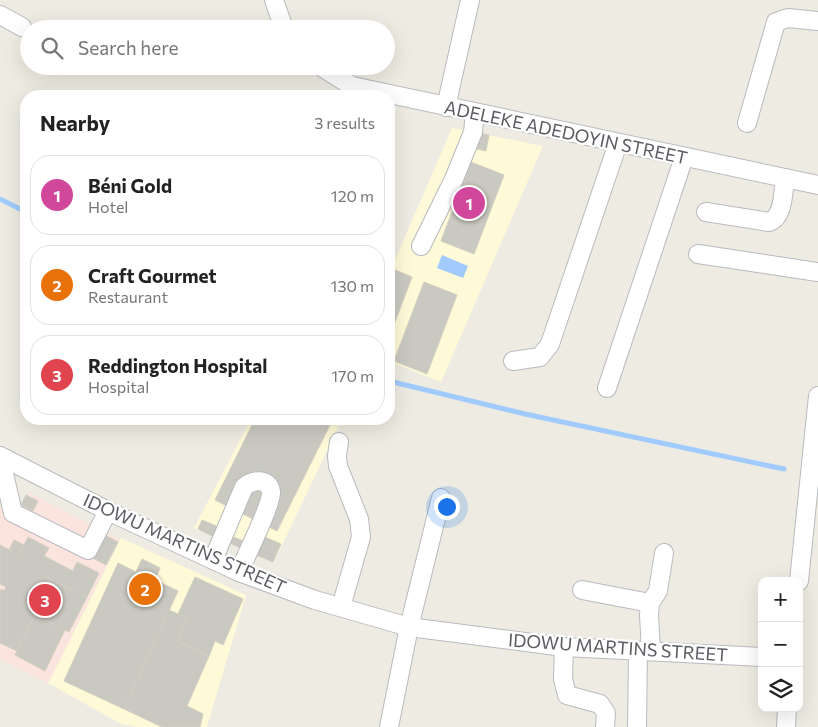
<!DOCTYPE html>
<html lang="en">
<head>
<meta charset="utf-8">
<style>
	body { margin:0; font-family:Commissioner,sans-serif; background:#f2f2f2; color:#222 }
	.controls { position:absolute; right:15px; bottom:15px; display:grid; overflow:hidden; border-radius:10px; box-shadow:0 5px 20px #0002 }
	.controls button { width:45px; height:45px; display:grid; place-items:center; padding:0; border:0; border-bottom:1px solid #e0e0e0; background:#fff; color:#222; font:25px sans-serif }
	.you { position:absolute; left:446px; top:506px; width:18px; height:18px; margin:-12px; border:4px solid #fff; border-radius:50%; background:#1a73e8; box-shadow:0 0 0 8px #1a73e833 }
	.badge { display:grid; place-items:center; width:32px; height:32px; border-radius:50%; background:#eb502b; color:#fff; font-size:16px; font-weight:700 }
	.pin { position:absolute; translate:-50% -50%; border:2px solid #fff; box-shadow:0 1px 5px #0006 }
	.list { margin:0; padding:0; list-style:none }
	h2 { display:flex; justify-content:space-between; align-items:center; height:65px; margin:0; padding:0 20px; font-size:21px }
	h2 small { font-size:16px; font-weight:400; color:#767676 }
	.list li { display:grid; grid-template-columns:32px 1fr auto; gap:15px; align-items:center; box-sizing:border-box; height:80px; margin:0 10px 10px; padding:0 10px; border:1px solid #e0e0e0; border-radius:20px }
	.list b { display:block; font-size:19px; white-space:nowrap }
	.list p { margin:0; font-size:16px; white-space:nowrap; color:#767676 }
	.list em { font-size:16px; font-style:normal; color:#767676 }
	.icon { flex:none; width:28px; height:28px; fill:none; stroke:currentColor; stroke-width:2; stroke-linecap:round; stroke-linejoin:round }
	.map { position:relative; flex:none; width:818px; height:727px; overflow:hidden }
	.search { position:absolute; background:#fff; box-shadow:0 5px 20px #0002; left:20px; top:20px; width:375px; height:55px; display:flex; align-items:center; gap:12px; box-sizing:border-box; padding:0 18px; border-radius:28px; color:#767676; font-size:19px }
	.panel { position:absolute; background:#fff; box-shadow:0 5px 20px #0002; left:20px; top:90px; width:375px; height:335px; border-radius:20px }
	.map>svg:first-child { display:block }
</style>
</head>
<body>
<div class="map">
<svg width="818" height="727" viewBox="0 0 818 727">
	<rect width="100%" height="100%" fill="#eeece2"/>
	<g fill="#fef9d7">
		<polygon points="452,128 543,146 441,382 389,361 389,274"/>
		<polygon points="251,419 342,419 274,562 194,528"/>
		<polygon points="121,538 246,595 207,727 138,727 121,724 48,683"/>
	</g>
	<polygon fill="#fbe4de" points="28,492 120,540 48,683 0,659 0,506 21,505"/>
	<polygon fill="#a1cbff" points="442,255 468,266 463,278 437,268"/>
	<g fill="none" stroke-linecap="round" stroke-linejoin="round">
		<g stroke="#a1cbff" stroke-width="5">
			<polyline points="0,199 26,212"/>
			<polyline points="389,381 525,414 784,469"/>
		</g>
	</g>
	<g fill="#cac9c1" stroke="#d2cfc1">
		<polygon points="480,133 489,135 486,151 477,149"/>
		<polygon points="471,162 504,175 474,254 441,241"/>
		<polygon points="393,269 412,277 389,338 389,280"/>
		<polygon points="424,282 457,295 427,374 394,361"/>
		<polygon points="255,419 333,419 277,531 215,500"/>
		<polygon points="26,495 38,501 33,511 21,505"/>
		<polygon points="202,520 221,528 216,538 198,529"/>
		<polygon points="103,534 118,542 106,565 91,557"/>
		<polygon points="231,536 246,542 243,549 229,543"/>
		<polygon points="262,536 281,544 273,562 254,554"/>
		<polygon points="28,537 49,548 44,556 73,571 77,562 99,573 87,597 44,576 28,607 37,611 17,651 0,643 0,592 1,589 4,591 6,587 0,584 0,545 19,555"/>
		<polygon points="14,540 24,545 19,555 9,550"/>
		<polygon points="142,559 160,568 155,580 178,591 124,709 64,681 118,563 136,572"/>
		<polygon points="44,576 87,597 69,632 35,615 37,611 28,607"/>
		<polygon points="195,577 243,599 223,645 215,641 209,656 177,641 187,618 178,614"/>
		<polygon points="169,610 187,618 177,641 209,656 187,706 203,714 200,727 162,727 124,709"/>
		<polygon points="35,615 65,630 45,671 15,655"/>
	</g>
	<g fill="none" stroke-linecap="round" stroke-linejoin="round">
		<g stroke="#b8babf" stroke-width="20">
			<g id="minor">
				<polyline points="274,0 284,29"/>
				<polyline points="0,15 22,27"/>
				<polyline points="320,66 352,86 818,185"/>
				<polyline points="446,107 470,0"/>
				<polyline points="747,123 776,22 788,18 818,21"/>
				<path d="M 706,212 L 769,222 C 784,217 783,192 785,178"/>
				<polyline points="421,246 454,179 473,132 475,113"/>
				<polyline points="698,254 818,272"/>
				<polyline points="513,361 540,357 550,344 618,143"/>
				<polyline points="607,388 684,157"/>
				<polyline points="339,442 337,456 338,466 359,519 361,537 341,607"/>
				<polyline points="0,456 108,511 239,572 315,600 409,627 564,647 762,657"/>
				<polyline points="0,456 13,513 88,550 108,511"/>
				<path d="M 213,560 L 244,487 C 252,480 269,477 271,492 C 272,504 245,558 239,572"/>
				<polyline points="799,581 818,396"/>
				<polyline points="582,590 650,603"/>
				<polyline points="564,647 563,679 567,695 600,704 606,713 605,727"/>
				<polyline points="651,651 649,615 650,603 658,591 664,553"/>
				<polyline points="389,727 409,627 441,498"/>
				<polyline points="637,727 638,651"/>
				<polyline points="786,727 787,708"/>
			</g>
		</g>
		<use href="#minor" stroke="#fff" stroke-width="18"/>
	</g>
	<g text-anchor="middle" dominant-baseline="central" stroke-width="4.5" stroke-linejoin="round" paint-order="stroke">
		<g font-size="18" fill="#5b5d63" stroke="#fff">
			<text transform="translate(566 132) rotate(12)">ADELEKE ADEDOYIN STREET</text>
			<text transform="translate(185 543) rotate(24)">IDOWU MARTINS STREET</text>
			<text transform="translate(618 647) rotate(4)">IDOWU MARTINS STREET</text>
		</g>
	</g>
</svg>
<div class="controls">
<button>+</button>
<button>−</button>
<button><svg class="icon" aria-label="layers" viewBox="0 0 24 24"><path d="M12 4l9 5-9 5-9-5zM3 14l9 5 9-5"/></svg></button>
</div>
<div class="you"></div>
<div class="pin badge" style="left:469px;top:203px;background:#d1479c">1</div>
<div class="pin badge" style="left:145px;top:589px;background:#e8710a">2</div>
<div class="pin badge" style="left:45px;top:600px;background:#e0444e">3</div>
<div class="search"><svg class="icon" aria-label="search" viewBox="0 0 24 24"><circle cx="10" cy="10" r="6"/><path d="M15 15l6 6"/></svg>Search here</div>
<section class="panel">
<h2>Nearby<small>3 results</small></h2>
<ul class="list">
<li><span class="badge" style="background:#d1479c">1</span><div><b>Béni Gold</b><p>Hotel</p></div><em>120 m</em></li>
<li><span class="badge" style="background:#e8710a">2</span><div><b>Craft Gourmet</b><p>Restaurant</p></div><em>130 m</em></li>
<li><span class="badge" style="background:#e0444e">3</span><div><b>Reddington Hospital</b><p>Hospital</p></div><em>170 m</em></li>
</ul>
</section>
</div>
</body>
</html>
